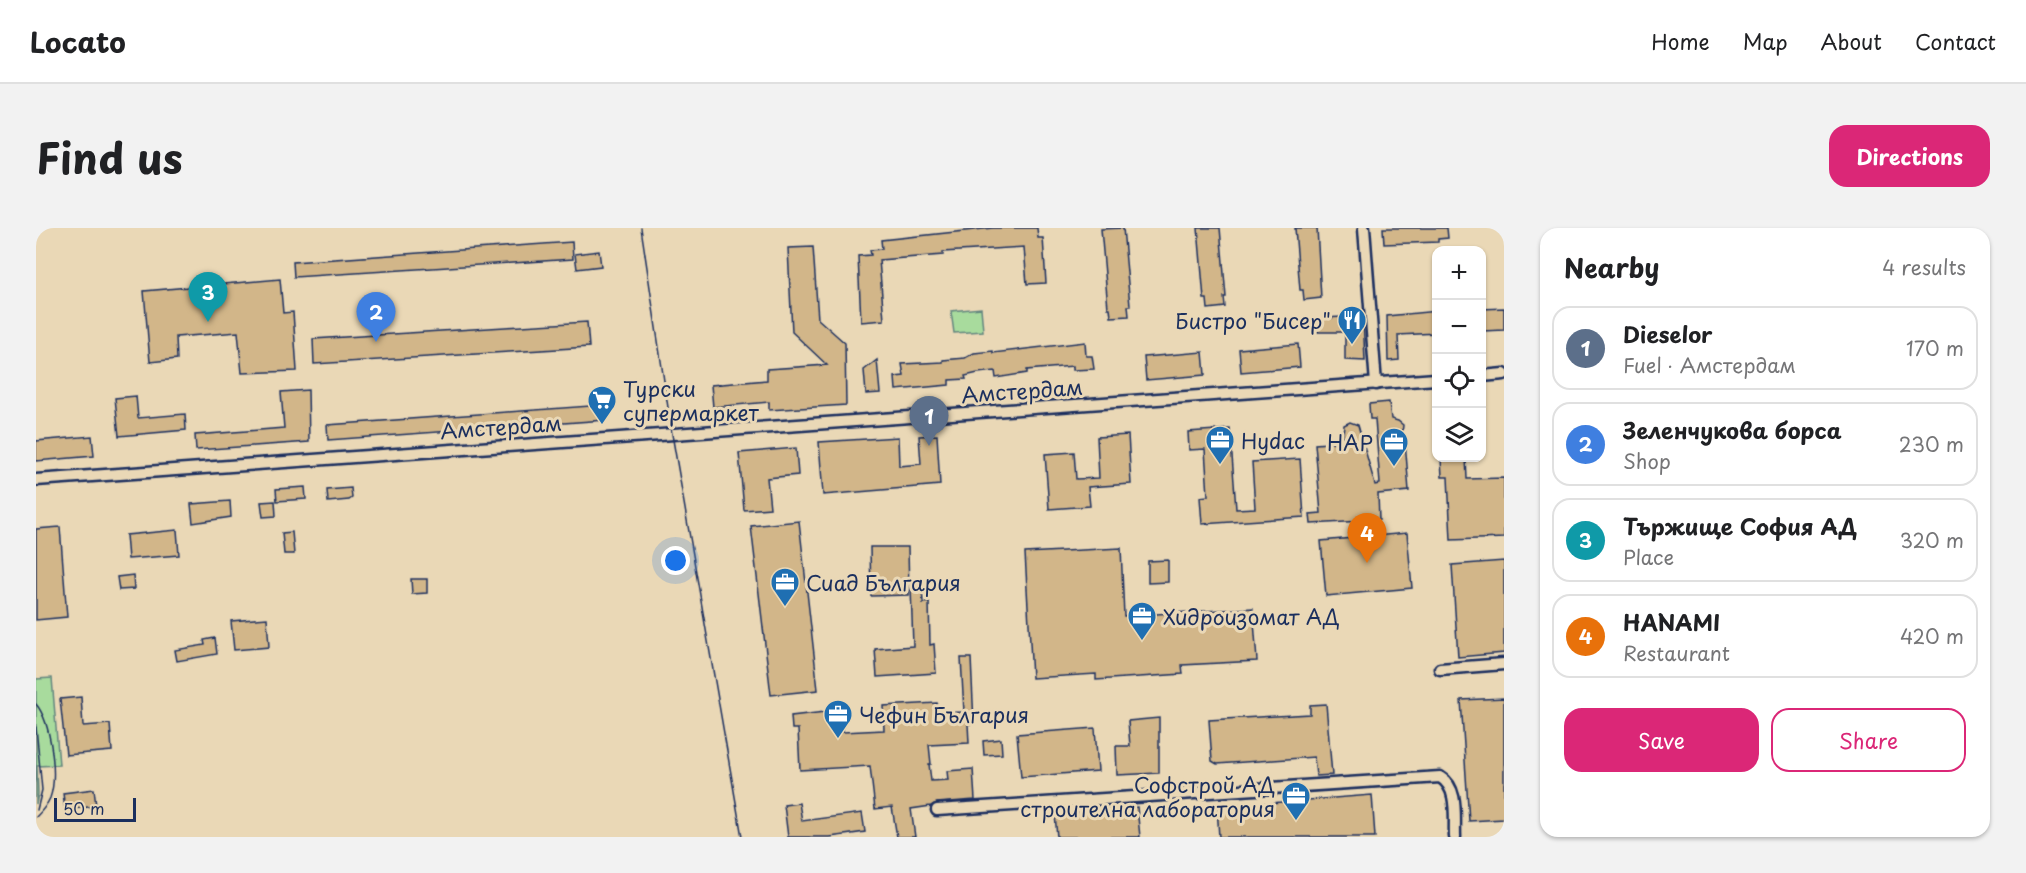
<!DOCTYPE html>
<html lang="en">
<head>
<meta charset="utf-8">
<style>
	body { margin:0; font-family:"Playpen Sans",sans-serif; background:#f2f2f2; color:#202124 }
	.controls { position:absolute; right:18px; top:18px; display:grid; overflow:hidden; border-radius:12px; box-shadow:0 2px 4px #0004 }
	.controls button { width:54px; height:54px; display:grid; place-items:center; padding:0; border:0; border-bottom:2px solid #e0e0e0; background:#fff; color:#202124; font:30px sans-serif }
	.scale { position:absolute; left:18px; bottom:15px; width:82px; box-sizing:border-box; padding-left:6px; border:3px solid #1b2f5e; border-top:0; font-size:16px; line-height:21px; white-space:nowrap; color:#1b2f5e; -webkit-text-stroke:4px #ead8b6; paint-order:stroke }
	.you { position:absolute; left:640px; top:333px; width:21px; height:21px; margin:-15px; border:4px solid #fff; border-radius:50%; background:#1a73e8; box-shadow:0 0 0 9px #1a73e833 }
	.badge { display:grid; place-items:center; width:39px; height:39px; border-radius:50%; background:#db2777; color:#fff; font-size:20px; font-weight:700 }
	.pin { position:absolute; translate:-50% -50px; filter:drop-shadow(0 2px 3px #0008) }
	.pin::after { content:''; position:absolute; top:32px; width:21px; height:18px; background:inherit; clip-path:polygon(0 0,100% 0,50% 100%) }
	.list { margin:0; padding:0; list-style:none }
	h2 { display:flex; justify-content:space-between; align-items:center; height:78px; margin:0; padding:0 24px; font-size:26px }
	h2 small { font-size:20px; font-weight:400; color:#757577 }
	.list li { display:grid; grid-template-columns:39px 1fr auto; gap:18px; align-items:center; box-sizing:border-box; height:84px; margin:0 12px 12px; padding:0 12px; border:2px solid #e0e0e0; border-radius:18px }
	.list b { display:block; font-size:22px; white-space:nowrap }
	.list p { margin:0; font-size:20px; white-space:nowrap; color:#757577 }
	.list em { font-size:20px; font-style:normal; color:#757577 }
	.actions { display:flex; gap:12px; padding:18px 24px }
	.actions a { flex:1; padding:14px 0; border:2px solid #db2777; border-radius:18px; text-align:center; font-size:21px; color:#db2777 }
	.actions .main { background:#db2777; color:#fff }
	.icon { flex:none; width:33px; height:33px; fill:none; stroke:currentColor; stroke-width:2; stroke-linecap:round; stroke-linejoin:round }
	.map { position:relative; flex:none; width:1468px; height:609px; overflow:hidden; border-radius:18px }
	header { display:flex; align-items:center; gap:36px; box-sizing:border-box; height:84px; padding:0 30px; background:#fff; border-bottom:2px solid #e0e0e0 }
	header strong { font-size:28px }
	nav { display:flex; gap:33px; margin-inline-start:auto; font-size:21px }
	.intro { display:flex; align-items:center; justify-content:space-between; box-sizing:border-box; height:144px; padding:0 36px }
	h1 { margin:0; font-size:42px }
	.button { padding:15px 27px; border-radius:18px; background:#db2777; color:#fff; font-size:21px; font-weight:700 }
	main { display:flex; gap:36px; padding:0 36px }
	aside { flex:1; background:#fff; border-radius:18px; box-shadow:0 2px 4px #0004 }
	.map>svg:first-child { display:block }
</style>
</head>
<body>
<header>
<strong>Locato</strong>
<nav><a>Home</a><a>Map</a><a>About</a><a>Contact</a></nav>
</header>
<div class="intro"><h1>Find us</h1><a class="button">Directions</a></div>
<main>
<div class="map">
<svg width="1468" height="609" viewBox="0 0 1468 609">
	<rect width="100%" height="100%" fill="#ead8b6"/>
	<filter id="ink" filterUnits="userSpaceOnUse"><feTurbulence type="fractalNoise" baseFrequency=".0167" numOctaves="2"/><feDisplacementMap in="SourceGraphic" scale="12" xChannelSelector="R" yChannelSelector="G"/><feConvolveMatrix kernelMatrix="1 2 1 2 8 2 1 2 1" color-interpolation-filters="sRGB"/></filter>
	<g filter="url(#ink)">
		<g fill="#a8db9d" stroke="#62857e" stroke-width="1.5">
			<polygon points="945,80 947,103 918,105 915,83"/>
			<polygon points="16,450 23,537 1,538 2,566 0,576 0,451"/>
		</g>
		<g fill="#d2b689" stroke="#1b2f5e" stroke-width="1.5">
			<polygon points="957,0 1001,0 1002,10 1007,10 1010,55 991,56 988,19 907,24 907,27 843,32 848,92 825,94 822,28 835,27 834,22 846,21 845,12"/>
			<polygon points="1087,0 1094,78 1092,78 1093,88 1075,89 1074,80 1072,80 1065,1"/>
			<polygon points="1162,0 1184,0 1190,69 1188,69 1189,79 1172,81 1171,71 1168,71"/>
			<polygon points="1259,0 1281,0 1285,70 1268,72 1267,62 1264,62"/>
			<polygon points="1347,0 1411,0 1412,10 1402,11 1402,14 1348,16"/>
			<polygon points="536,14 537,31 258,49 257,34"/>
			<polygon points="777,19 782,91 809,115 810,177 733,182 733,174 677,179 675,157 731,152 731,141 791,137 756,104 752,20"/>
			<polygon points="563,23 565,38 541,41 539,26"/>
			<polygon points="244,51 247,85 257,84 261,143 206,145 202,104 140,109 141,131 114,134 108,63"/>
			<polygon points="1468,80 1468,102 1446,103 1446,81"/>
			<polygon points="1401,83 1401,105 1362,107 1363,132 1352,133 1351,88"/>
			<polygon points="1310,89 1327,89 1329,133 1309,132 1309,104 1282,104 1282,90"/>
			<polygon points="551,94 553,119 278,136 277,111"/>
			<polygon points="1049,114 1050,128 1056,128 1058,141 1037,142 1037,138 991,142 991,145 960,150 959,143 942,145 929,148 930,151 913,152 913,157 860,162 859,149 868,148 866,136 907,134 907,132 929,130 938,125 957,123 957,125"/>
			<polygon points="1262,116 1264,139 1205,144 1203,121"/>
			<polygon points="1167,124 1169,147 1110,152 1108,129"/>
			<polygon points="841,132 844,165 830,166 828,142"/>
			<polygon points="272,162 273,214 160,222 159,207 248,200 245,164"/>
			<polygon points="100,168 102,190 149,186 150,202 83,208 79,170"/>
			<polygon points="1353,174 1355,191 1362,193 1367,197 1365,214 1369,213 1373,263 1342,266 1343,292 1275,296 1274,286 1285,285 1279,216 1306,214 1308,197 1314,194 1322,197 1339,257 1344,256 1339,191 1334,191 1333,176"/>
			<polygon points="568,177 569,192 292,212 291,197"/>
			<polygon points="1194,201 1200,281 1219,280 1216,234 1264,231 1268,289 1166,296 1164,269 1172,268 1169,221 1153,222 1152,204"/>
			<polygon points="901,207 904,257 787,267 783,214 862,209 863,238 885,236 883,208"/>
			<polygon points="1092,207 1095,256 1052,259 1054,278 1013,281 1009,226 1038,224 1040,251 1063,250 1061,209"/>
			<polygon points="56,208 58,228 0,233 0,213"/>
			<polygon points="760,220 762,247 731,250 734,280 708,282 703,225"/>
			<polygon points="1405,230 1430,230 1431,251 1468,250 1468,310 1415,312 1412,249 1406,249"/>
			<polygon points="269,259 270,271 241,273 240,261"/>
			<polygon points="315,260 316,270 313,272 292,274 291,262"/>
			<polygon points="194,273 195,289 157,295 155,276"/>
			<polygon points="239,273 240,288 227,289 225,274"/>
			<polygon points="763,293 782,462 735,467 715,298"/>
			<polygon points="24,299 31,389 0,392 0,301"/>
			<polygon points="141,302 143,327 92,331 90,307"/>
			<polygon points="256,304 258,326 248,326 246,305"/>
			<polygon points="1371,305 1376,360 1290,368 1285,313"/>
			<polygon points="834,319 872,319 873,367 835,368"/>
			<polygon points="1085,320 1088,388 1217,380 1221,433 1146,437 1147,446 1060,452 1060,446 996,450 989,325"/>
			<polygon points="1132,332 1132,354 1112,355 1112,333"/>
			<polygon points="1468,333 1468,425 1422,429 1416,337"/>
			<polygon points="97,347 98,361 83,362 81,349"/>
			<polygon points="375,351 391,351 391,365 376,366"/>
			<polygon points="875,359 886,359 887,375 893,374 894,417 898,416 900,445 841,449 839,421 877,418"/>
			<polygon points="231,390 233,419 198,422 195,393"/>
			<polygon points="179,410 181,426 141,433 139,422 169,417 168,412"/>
			<polygon points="925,430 935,430 938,496 932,496 933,515 893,517 895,536 893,536 895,553 912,552 911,543 937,541 939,572 901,575 895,578 875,581 879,609 861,609 856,579 839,581 834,538 764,542 762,501 756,501 755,488 806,482 807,504 848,502 847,478 901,475 901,485 928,484"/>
			<polygon points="45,469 47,498 74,496 76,523 30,527 24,471"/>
			<polygon points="1468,470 1468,591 1433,593 1425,472"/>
			<polygon points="1290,476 1296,547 1280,548 1278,529 1181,536 1176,533 1173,492 1274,486 1274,477"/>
			<polygon points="1123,490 1123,545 1081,547 1080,518 1094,518 1092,493"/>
			<polygon points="1059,500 1062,543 985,549 981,506"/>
			<polygon points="965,511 966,526 948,527 947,513"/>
			<polygon points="58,561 60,578 29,582 27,565"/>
			<polygon points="1336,567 1339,609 1183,609 1181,579"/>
			<polygon points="763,575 766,593 826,585 829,604 794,609 752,609 748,577"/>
			<polygon points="1101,579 1104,609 1021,609 1019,586"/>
		</g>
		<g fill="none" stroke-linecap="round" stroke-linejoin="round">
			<g stroke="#1b2f5e" stroke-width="15">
				<g id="minor">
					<polyline points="1328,0 1340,156"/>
					<polyline points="1446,148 1468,146"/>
					<polyline points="0,252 1400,151"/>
					<polyline points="1404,441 1468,436"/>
					<path d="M 901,582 L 1404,549 C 1423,560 1418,589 1419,609"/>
				</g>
			</g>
			<use href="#minor" stroke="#ead8b6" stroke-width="10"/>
			<g stroke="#1b2f5e" stroke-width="1.5">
				<polyline points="605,0 636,206 706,609"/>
				<path d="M 0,476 C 15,494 22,548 14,570 C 11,577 5,584 0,589"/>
				<polyline points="0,499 6,562 1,582"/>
			</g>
		</g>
	</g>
	<defs>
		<g id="restaurant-pin" transform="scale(1.5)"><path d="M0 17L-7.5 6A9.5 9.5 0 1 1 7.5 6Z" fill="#1f6fb2" stroke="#ead8b6"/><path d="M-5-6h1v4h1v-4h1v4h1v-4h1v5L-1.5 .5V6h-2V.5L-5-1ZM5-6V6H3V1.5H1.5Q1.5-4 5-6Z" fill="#fff"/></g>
		<g id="supermarket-pin" transform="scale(1.5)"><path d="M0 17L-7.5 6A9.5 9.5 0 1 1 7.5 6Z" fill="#1f6fb2" stroke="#ead8b6"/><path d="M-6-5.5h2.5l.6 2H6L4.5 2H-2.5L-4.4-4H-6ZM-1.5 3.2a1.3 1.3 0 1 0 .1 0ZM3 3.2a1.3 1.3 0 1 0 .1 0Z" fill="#fff"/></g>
		<g id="office-pin" transform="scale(1.5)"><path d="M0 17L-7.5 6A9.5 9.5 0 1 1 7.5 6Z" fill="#1f6fb2" stroke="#ead8b6"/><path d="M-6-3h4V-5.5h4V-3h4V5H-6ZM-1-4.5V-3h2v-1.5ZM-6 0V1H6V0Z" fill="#fff"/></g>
	</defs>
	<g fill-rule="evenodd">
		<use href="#restaurant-pin" x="1316" y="92"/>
		<use href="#supermarket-pin" x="566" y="172"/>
		<use href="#office-pin" x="1184" y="212"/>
		<use href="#office-pin" x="1358" y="214"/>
		<use href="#office-pin" x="749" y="354"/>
		<use href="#office-pin" x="1106" y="388"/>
		<use href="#office-pin" x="802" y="486"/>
		<use href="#office-pin" x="1260" y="568"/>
	</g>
	<g text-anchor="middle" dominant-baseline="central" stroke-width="6" stroke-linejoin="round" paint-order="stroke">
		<g font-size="21" fill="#1b2f5e" stroke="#ead8b6" text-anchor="start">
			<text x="1295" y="92" text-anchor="end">Бистро "Бисер"</text>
			<text x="587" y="160">Турски<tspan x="587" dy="24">супермаркет</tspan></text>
			<text x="1205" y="212">Hydac</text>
			<text x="1337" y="214" text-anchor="end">НАР</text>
			<text x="770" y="354">Сиад България</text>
			<text x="1127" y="388">Хидроизомат АД</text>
			<text x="823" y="486">Чефин България</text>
			<text x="1239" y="556" text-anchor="end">Софстрой АД<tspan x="1239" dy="24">строителна лаборатория</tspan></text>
		</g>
		<g font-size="21" fill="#1b2f5e" stroke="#ead8b6">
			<text transform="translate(986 162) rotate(-4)">Амстердам</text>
			<text transform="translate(465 198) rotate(-4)">Амстердам</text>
		</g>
	</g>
</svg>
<div class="controls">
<button>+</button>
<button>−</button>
<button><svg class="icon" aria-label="locate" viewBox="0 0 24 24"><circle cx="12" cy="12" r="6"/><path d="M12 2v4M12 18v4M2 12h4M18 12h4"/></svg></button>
<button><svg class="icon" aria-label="layers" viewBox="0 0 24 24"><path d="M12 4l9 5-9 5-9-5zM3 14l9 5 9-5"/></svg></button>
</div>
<div class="scale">50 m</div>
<div class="you"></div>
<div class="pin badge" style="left:893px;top:218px;background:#5c6f8a">1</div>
<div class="pin badge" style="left:340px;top:114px;background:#3f7fe0">2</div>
<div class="pin badge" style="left:172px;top:94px;background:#0f9aa8">3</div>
<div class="pin badge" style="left:1331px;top:335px;background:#e8710a">4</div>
</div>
<aside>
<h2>Nearby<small>4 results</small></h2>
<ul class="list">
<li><span class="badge" style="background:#5c6f8a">1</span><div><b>Dieselor</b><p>Fuel · Амстердам</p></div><em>170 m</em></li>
<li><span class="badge" style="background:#3f7fe0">2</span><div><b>Зеленчукова борса</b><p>Shop</p></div><em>230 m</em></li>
<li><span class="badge" style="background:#0f9aa8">3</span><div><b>Тържище София АД</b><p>Place</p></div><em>320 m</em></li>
<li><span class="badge" style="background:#e8710a">4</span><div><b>HANAMI</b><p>Restaurant</p></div><em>420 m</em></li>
</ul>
<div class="actions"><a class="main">Save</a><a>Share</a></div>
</aside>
</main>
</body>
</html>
